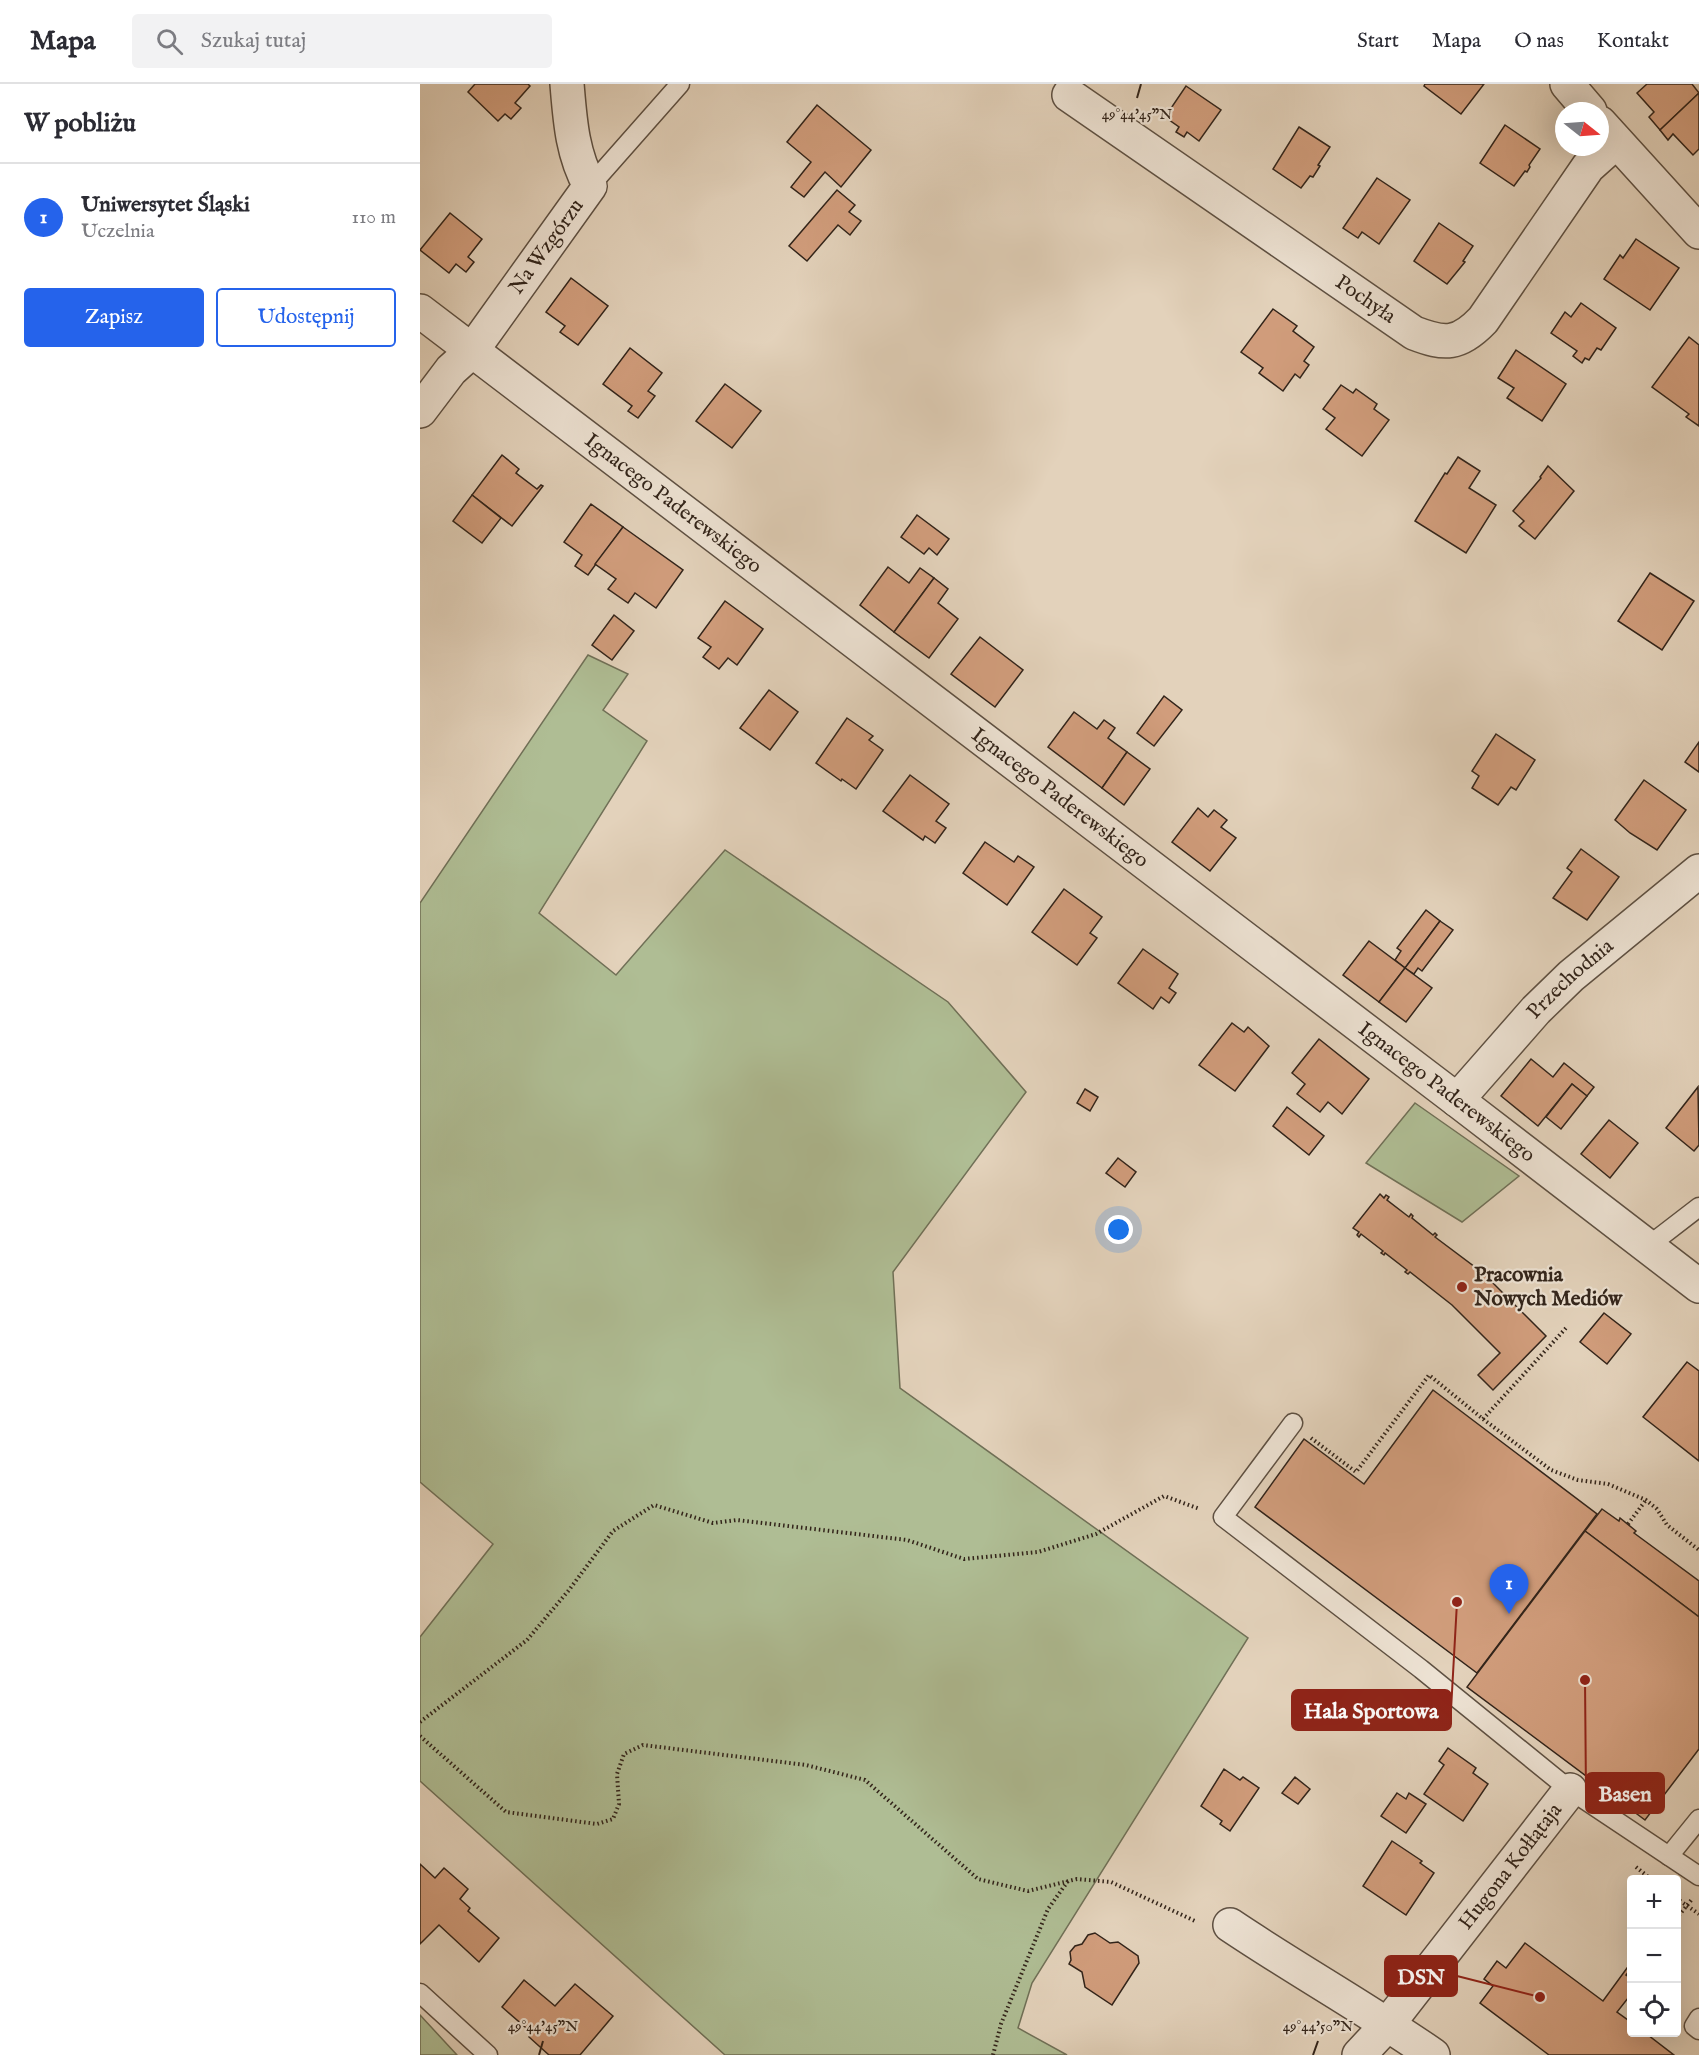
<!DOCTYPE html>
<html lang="pl">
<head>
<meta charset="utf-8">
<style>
	body { margin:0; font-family:"IM FELL English",serif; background:#f2f2f3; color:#2b2b33 }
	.controls { position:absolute; right:18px; bottom:18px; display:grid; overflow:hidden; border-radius:6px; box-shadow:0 6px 24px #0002 }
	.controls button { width:54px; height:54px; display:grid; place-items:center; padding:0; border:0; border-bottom:2px solid #e1e1e2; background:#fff; color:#2b2b33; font:30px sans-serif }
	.compass { position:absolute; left:1135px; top:18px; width:54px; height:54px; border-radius:50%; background:#fff; box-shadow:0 6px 24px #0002; rotate:107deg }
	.you { position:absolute; left:699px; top:1146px; width:21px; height:21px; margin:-15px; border:4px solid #fff; border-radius:50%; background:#1a73e8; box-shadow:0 0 0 9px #1a73e833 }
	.badge { display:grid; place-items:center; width:39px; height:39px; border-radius:50%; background:#2563eb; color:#fff; font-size:20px; font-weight:700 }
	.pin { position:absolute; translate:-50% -50px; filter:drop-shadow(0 2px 3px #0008) }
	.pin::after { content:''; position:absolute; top:32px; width:21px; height:18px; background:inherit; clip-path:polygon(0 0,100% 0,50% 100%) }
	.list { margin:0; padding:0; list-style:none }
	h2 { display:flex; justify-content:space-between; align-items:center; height:78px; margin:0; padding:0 24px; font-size:26px }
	h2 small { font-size:20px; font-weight:400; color:#7c7c81 }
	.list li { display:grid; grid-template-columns:39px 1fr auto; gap:18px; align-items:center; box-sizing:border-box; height:108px; padding:0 24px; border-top:2px solid #e1e1e2 }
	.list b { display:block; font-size:22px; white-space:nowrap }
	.list p { margin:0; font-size:20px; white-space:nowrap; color:#7c7c81 }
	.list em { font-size:20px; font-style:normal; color:#7c7c81 }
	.actions { display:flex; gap:12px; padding:18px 24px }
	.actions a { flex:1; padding:14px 0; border:2px solid #2563eb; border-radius:6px; text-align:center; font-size:21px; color:#2563eb }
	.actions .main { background:#2563eb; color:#fff }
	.icon { flex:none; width:33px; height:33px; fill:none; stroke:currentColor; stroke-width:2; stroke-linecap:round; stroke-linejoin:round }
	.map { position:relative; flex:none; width:1279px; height:1971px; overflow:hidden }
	header { display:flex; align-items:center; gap:36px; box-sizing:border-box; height:84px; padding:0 30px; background:#fff; border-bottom:2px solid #e1e1e2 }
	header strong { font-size:28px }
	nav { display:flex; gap:33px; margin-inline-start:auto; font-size:21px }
	.search { width:420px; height:54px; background:#f2f2f3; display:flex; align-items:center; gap:15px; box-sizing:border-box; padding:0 21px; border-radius:6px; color:#7c7c81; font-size:22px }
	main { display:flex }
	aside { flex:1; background:#fff }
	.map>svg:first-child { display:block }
</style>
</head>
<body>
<header>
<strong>Mapa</strong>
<div class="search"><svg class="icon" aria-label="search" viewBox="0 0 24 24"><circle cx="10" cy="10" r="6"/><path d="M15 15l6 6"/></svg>Szukaj tutaj</div>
<nav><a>Start</a><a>Mapa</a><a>O nas</a><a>Kontakt</a></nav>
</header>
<main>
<aside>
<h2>W pobliżu<small></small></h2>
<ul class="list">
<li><span class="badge">1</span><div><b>Uniwersytet Śląski</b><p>Uczelnia</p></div><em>110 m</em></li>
</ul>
<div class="actions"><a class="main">Zapisz</a><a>Udostępnij</a></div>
</aside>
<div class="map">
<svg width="1279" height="1971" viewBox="0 0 1279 1971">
	<rect width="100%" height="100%" fill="#e3d2bb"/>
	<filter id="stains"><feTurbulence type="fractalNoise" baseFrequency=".00333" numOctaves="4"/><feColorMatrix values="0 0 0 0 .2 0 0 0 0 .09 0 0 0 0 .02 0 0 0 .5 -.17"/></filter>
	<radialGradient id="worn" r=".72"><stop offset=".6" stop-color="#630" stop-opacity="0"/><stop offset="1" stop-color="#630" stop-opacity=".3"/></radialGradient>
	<g fill="#afbd94" stroke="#707057" stroke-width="1.5">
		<polygon points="168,571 208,590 183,626 227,657 119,829 196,891 305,766 528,918 606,1008 473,1188 480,1304 828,1554 612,1899 598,1944 647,1971 305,1971 0,1697 0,1553 73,1460 0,1398 0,819"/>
		<polygon points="995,1019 1099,1092 1042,1138 946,1079"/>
		<polygon points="0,1931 37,1971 0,1971"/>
	</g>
	<g fill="#d19d7c" stroke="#32241a" stroke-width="1.5">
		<polygon points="55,0 108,0 110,2 95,19 101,24 91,35 85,30 78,37 48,8"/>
		<polygon points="1005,0 1064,0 1041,30 1004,2"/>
		<polygon points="1227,0 1272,0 1279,9 1240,46 1229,33 1234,28 1217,9"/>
		<polygon points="766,2 801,26 779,57 767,48 764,53 756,48 759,43 745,33"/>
		<polygon points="1279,9 1279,65 1273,71 1253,50 1248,56 1240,46"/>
		<polygon points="397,21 451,66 421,103 405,88 384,113 371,103 391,78 367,58"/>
		<polygon points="1085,41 1120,65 1109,81 1110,83 1107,88 1105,87 1094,102 1060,79"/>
		<polygon points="879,43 910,63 898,81 900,82 893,93 890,92 881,104 853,85"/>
		<polygon points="957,94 990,116 959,160 942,148 938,154 923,144"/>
		<polygon points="417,106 435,121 429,128 441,137 430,151 418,141 387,177 369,162"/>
		<polygon points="30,129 62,155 48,173 54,178 46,188 36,180 29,189 0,166"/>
		<polygon points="1019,139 1053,162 1043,177 1045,178 1027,200 994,177"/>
		<polygon points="1216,155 1259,184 1230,226 1184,195 1200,171 1203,174"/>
		<polygon points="151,194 188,222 158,261 140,248 145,242 126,228"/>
		<polygon points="1161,219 1196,244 1181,266 1177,264 1169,276 1165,274 1162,279 1153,272 1157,267 1131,249 1145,228 1151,233"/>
		<polygon points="853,225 877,242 873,247 894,263 884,277 889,281 880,294 875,290 863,307 839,289 843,284 821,268"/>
		<polygon points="1269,253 1279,261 1279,342 1266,333 1269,330 1232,303"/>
		<polygon points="210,264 242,289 228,307 235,312 218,334 208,327 212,322 183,300"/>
		<polygon points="1096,266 1146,300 1122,337 1087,314 1094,304 1078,294"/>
		<polygon points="305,300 341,327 312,364 276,337"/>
		<polygon points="921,301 933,309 936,305 957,320 954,325 969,336 942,372 906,345 915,334 903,325"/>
		<polygon points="82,371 99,385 96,389 117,405 121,401 123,402 92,442 52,411"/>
		<polygon points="1038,373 1060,387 1049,404 1076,421 1046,469 995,437 1025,389 1027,390"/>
		<polygon points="1128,382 1154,407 1115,455 1099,442 1104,437 1093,427 1121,394 1120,393"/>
		<polygon points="52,411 81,434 62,459 33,437"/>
		<polygon points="171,420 203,443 168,491 155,482 162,471 144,458"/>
		<polygon points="497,431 529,455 517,471 509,464 504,470 481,453"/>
		<polygon points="203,443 263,486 236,524 215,509 208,519 188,505 196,495 175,480"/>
		<polygon points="468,483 489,499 500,484 514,494 474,548 440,521"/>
		<polygon points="1230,489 1274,517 1242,566 1198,537"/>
		<polygon points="514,494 528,505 518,519 538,535 509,574 474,548"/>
		<polygon points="305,517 343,545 317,581 308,574 299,585 283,573 291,563 278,554"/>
		<polygon points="194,531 214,547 192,576 172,561"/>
		<polygon points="560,553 603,586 575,623 531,590"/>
		<polygon points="349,606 378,628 350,666 320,644"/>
		<polygon points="744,612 762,626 734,662 717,649"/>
		<polygon points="654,628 677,645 684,636 695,644 688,654 707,668 682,704 628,663"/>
		<polygon points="427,634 453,652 449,656 463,666 436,705 422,695 421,697 396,679"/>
		<polygon points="1076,650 1115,676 1096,706 1091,703 1078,721 1052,704 1059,692 1052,687"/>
		<polygon points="1279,658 1279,688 1265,678"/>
		<polygon points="707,668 730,685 704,721 682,704"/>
		<polygon points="490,691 529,720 516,737 526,744 515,759 505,752 503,756 463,727"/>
		<polygon points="1224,696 1266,726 1237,766 1210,749 1195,736"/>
		<polygon points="778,724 788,733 794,726 807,736 801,743 816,754 790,787 752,758"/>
		<polygon points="565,758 594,778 598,772 614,783 587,821 543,789"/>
		<polygon points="1161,765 1199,793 1167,836 1133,814 1152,788 1147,784"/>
		<polygon points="644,805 682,833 670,849 677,854 657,881 612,848"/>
		<polygon points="1006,826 1020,837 985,884 975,876 981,867 977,864"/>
		<polygon points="1020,837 1033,846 1002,887 998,884 994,890 985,884"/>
		<polygon points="949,857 985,884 959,918 923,891"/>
		<polygon points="723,865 758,890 749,904 756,909 749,919 741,913 733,925 698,899"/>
		<polygon points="985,884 1012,904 986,938 959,918"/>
		<polygon points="812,939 824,948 828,943 849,962 815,1007 779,981"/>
		<polygon points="899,955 949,995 922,1030 908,1018 900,1028 877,1010 885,1000 872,989"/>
		<polygon points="1111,975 1133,993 1144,979 1174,1003 1167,1012 1152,1000 1118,1042 1081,1012"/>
		<polygon points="1152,1000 1167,1012 1141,1045 1126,1033"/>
		<polygon points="1278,1003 1279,1061 1274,1067 1246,1044"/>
		<polygon points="665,1005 678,1013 670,1027 657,1019"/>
		<polygon points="867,1023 904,1052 889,1071 853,1042"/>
		<polygon points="1189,1036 1218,1059 1190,1094 1161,1070"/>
		<polygon points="698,1074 716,1088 705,1103 686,1089"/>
		<polygon points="960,1110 964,1114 966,1111 969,1113 967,1116 989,1133 991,1130 993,1132 992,1134 1013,1151 1015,1149 1017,1151 1015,1153 1063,1189 1126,1252 1073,1306 1058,1291 1080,1269 1032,1221 990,1188 988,1190 985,1188 987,1186 965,1169 964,1171 961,1169 963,1167 941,1150 939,1153 937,1151 939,1148 933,1144"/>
		<polygon points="1184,1229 1211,1250 1187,1280 1160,1258"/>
		<polygon points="1267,1278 1279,1287 1279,1377 1223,1333"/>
		<polygon points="1013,1306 1177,1430 1057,1589 835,1423 884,1355 944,1400"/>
		<polygon points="1182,1425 1199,1437 1200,1434 1216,1447 1214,1449 1279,1497 1279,1533 1165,1447"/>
		<polygon points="1165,1447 1279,1533 1279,1665 1225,1736 1047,1603"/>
		<polygon points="1028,1664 1056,1684 1053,1689 1068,1700 1043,1737 1004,1710 1024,1681 1019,1677"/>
		<polygon points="804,1685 820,1696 823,1693 839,1704 810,1747 800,1740 802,1737 781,1722"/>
		<polygon points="875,1693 890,1705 878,1720 862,1709"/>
		<polygon points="977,1709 986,1715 989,1709 1006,1720 986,1749 961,1732"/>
		<polygon points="972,1757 1002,1777 1000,1779 1014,1789 986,1831 943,1802"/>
		<polygon points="0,1780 15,1794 24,1784 48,1805 40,1815 50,1824 48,1827 79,1854 59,1878 19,1841 0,1860"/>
		<polygon points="675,1849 690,1859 698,1858 718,1872 719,1879 692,1921 665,1903 662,1888 649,1880 651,1876 650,1868 655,1862 662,1860 668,1851"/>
		<polygon points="1105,1859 1183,1917 1207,1884 1210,1886 1206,1891 1212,1895 1212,1909 1197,1928 1212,1939 1212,1948 1224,1948 1254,1971 1129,1971 1060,1919 1073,1902 1064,1895 1077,1877 1086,1884"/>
		<polygon points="104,1896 135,1922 155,1900 193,1932 160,1971 129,1971 109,1953 112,1949 82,1923"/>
	</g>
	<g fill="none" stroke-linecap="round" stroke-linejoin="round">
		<g stroke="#5e5042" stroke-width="21">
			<g id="lane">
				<polyline points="170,102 260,0"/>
				<polyline points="1227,1163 1279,1123"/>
				<polyline points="873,1339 803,1433 1001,1585 1150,1706 1279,1792"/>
				<polyline points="1249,1772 1279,1735"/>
				<polyline points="0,1909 68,1971"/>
				<polyline points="1279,1934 1274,1942 1279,1946"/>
			</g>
		</g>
		<g stroke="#5e5042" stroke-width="36">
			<g id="street">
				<polyline points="1147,0 1170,27"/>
				<path id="s1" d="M 649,11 L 994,249 C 1025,261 1039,261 1063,236 L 1168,83 L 1196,58"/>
				<polyline points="1180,39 1279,148"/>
				<path id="s2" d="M 0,227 L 1037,1016 L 1279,1202"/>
				<path id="s3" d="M 0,327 L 31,286 L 51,268 L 170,102 C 152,70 150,36 147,0"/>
				<path id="s4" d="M 1037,1016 L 1116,926 L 1151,892 L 1279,787"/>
				<path d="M 810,1841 C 877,1886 947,1925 1013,1971"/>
				<path id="s5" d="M 939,1971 L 968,1940 L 1150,1706"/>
			</g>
		</g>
		<g stroke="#32241a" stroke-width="4" stroke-dasharray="1.5 3" stroke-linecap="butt">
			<polyline points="1063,1335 1146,1244"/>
			<polyline points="891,1354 936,1388 1009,1291 1063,1335 1131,1386 1158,1396 1188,1400 1226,1416 1237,1425 1247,1441 1279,1466"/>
			<polyline points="1208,1440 1226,1416"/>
			<polyline points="0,1638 107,1556 149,1506 193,1447 234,1421 293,1439 317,1436 487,1456 544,1475 618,1468 676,1450 744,1412 780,1425"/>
			<polyline points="0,1652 86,1728 177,1740 193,1735 199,1720 197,1690 204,1670 223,1661 386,1681 445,1696 558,1795 608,1807 657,1795 691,1798 775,1837"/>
			<polyline points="1216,1783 1232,1796"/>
			<polyline points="1256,1814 1279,1830"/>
			<polyline points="1256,1835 1273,1814"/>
			<polyline points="573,1971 581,1940 628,1825 648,1797"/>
		</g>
		<use href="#lane" stroke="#ede2d3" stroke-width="18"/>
		<use href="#street" stroke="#ede2d3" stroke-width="33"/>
	</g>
	<path fill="none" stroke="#32241a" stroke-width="2" d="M 717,14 L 721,0M 119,1971 L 123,1957M 893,1971 L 898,1957"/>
	<circle fill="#8f2418" stroke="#ede2d3" stroke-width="2" cx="1042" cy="1203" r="6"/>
	<g text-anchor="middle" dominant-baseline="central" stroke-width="4.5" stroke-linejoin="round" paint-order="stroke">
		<g font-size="21" fill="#32241a" stroke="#ede2d3">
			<text stroke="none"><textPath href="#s3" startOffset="208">Na Wzgórzu</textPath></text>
			<text stroke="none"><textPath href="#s1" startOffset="360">Pochyła</textPath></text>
			<text stroke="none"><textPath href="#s2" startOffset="318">Ignacego Paderewskiego</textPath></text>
			<text stroke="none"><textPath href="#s2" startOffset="804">Ignacego Paderewskiego</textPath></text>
			<text stroke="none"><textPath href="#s4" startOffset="166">Przechodnia</textPath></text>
			<text stroke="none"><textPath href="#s2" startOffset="1290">Ignacego Paderewskiego</textPath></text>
			<text stroke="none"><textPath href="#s5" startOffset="242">Hugona Kołłątaja</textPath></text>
		</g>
		<g font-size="21" font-weight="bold" fill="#32241a" stroke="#ede2d3" text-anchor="start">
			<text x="1054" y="1191">Pracownia<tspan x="1054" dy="24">Nowych Mediów</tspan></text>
		</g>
	</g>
	<g font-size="15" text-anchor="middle" fill="#32241a" stroke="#ede2d3" stroke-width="4.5" stroke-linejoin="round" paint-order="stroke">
		<text x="717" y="35">49°44'45"N</text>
		<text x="123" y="1947">49°44'45"N</text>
		<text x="898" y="1947">49°44'50"N</text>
	</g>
	<path fill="none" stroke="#8f2418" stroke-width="2" d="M1037 1518L1031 1626M1165 1596L1166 1709M1120 1913L1037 1892"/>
	<g fill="#8f2418" stroke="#ede2d3" stroke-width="2">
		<circle cx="1037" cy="1518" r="6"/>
		<circle cx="1165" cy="1596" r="6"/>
		<circle cx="1120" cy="1913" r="6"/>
	</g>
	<g fill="#8f2418" stroke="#8f2418" stroke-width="2">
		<rect x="872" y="1606" width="159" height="40" rx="6"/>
		<rect x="1166" y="1689" width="78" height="40" rx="6"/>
		<rect x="965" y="1872" width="72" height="40" rx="6"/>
	</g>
	<g font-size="22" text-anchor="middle" font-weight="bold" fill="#fff">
		<text x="951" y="1634">Hala Sportowa</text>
		<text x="1205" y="1717">Basen</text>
		<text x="1001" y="1900">DSN</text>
	</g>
	<rect width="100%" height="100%" filter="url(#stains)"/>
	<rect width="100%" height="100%" fill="url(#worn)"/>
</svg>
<div class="controls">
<button>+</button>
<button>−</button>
<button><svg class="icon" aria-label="locate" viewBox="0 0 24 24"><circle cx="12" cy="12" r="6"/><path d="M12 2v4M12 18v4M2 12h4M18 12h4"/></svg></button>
</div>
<svg class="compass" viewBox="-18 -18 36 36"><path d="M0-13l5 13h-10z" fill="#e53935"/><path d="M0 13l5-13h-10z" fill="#7c7c81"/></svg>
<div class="you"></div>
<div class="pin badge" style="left:1089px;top:1530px">1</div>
</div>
</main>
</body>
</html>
